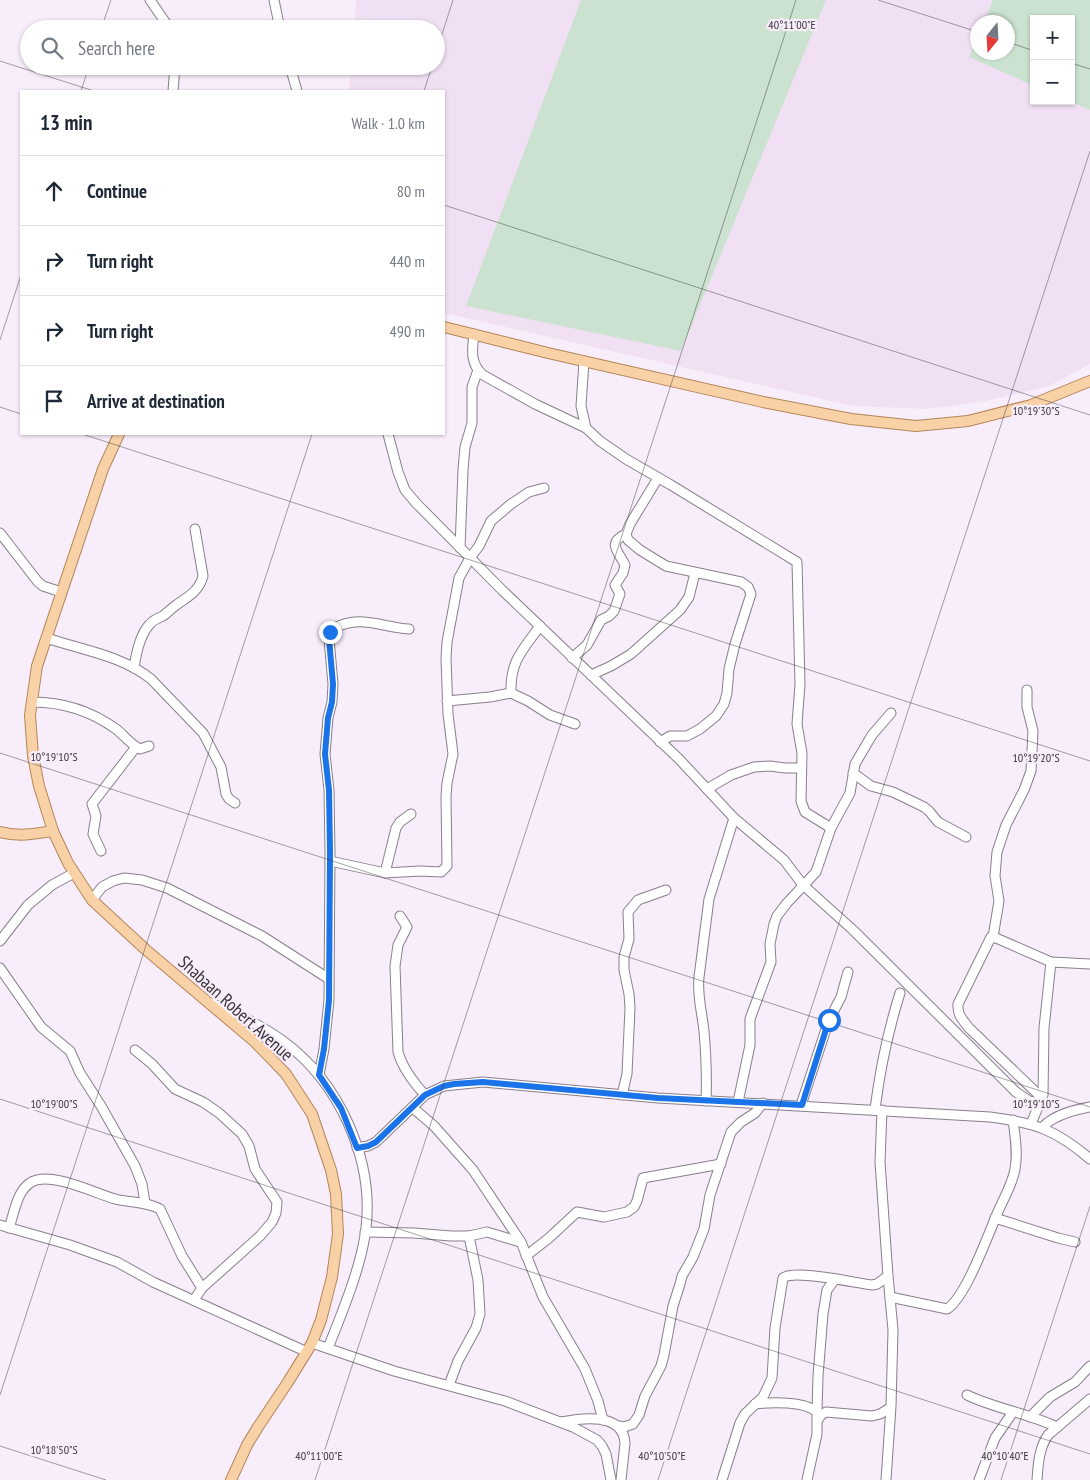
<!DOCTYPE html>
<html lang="en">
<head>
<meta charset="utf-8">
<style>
	body { margin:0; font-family:"PT Sans Narrow",sans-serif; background:#f6f6f7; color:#1f2937 }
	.controls { position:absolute; right:15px; top:15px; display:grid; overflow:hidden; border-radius:0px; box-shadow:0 1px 4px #0004 }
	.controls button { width:45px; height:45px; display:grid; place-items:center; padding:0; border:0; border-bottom:1px solid #e0e1e3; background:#fff; color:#1f2937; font:25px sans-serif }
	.compass { position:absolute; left:970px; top:15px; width:45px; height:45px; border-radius:50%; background:#fff; box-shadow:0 1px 4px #0004; rotate:198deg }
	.stop { position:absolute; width:15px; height:15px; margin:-11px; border:4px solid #1a73e8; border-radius:50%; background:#fff }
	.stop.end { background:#1a73e8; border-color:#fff; box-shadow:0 1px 5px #0008 }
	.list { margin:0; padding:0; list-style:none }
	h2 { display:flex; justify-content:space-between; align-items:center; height:65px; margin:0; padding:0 20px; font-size:21px }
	h2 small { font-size:16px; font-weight:400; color:#747a83 }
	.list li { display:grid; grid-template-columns:32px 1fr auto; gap:15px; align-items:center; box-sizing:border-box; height:70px; padding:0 20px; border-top:1px solid #e0e1e3 }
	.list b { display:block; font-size:19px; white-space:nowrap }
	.list em { font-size:16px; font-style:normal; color:#747a83 }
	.icon { flex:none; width:28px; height:28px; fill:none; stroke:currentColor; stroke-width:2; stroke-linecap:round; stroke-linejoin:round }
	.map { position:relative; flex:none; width:1090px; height:1480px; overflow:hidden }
	.search { position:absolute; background:#fff; box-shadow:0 1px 4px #0004; left:20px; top:20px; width:425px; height:55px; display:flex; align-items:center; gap:12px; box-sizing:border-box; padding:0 18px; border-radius:28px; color:#747a83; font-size:19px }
	.panel { position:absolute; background:#fff; box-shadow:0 1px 4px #0004; left:20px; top:90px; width:425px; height:345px; border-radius:0px }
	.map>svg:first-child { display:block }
</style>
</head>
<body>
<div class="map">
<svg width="1090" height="1480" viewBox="0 0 1090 1480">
	<rect width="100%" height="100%" fill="#f8edfa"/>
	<path fill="#f1e0f4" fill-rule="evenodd" d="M 356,0 L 1090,0 L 1090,364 L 1049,386 L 982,402 L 927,409 L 853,406 L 444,313 L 444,91 L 349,91 L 351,66 L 436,66 L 436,29 L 354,29 ZM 1034,19 L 1071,19 L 1071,101 L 1034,101 ZM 978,22 L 1008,22 L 1008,52 L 978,52 Z"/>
	<g fill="#cae2cf">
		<polygon points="581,0 826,0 681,351 466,306"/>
		<polygon points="993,0 1090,0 1090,110 1069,101 1071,101 1071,19 1034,19 1034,86 969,57 977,37 978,52 1008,52 1008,22 984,22"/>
	</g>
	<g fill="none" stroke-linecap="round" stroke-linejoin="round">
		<g stroke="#897f8b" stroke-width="11">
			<g id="minor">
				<polyline points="150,0 170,29"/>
				<polyline points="274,0 280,29"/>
				<polyline points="290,66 297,91"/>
				<polyline points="173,91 175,66"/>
				<path d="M 474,334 C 472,350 470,364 483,375 L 535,404 L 586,428"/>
				<polyline points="584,361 581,406 586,428 600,441 626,459 671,485 797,562 800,684 797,724 802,753 801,801 805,812 831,828"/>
				<polyline points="388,434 398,472 405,490 416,503 502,590 679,759 734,818 784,860 803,885 853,930 1016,1092 1029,1101 1040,1103"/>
				<polyline points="658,478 630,524 626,534 628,540 640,550 666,566 741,582 748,587 751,594 735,644 729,669 727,693 724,704 716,716 700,729 687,736 670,736 660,742"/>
				<polyline points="0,533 38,582 43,586 61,592"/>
				<polyline points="460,548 463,470 465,447 472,423 472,387 478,370"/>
				<path d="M 47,638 C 81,650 121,655 151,679 L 203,733 L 221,767 L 226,794 L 229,799 L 235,803"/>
				<path d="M 572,658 L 587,645 L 601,620 L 609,616 L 614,611 L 620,594 L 615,585 L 623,573 L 625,565 C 619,552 606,543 626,534"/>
				<path d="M 134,668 C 136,654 140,634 150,624 C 153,620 158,618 163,616 C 167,613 171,609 175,606 C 187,597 199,592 203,576 L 195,529"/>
				<polyline points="591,675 611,666 631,654 680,610 689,597 695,573"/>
				<path d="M 511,693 C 510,661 522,651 540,626"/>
				<polyline points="447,701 490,697 511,693 528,701 550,715 575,724"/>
				<path d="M 32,702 C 62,702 91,711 116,729 C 124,735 130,744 140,749 L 149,746"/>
				<polyline points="853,773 871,786 893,792 924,807 929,811 938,822 966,837"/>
				<polyline points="707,789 731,775 754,767 770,766 785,768 801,768"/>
				<polyline points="101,851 93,834 96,816 92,804 136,747"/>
				<polyline points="330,861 385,873 420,871 441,872 447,866 446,796 447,783 453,754 448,714 446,658 447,642 459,578 470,558 479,546 491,521 511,504 529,492 544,488"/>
				<polyline points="385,873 396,828 400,822 411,814"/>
				<polyline points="92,900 102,887 113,881 124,878 142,880 167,888 262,936 329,979"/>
				<path d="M 400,916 L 407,927 L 398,945 L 395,966 L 398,1052 C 403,1069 413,1082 425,1095"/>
				<polyline points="993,937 999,901 995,876 997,852 1006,825 1024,790 1031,771 1033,731 1027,707 1027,690"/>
				<polyline points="0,941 28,905 52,885 74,873"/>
				<polyline points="0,968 41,1027 70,1051 80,1073 101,1106 135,1166 142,1184 145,1203"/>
				<path d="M 212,1003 C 237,1014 261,1025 283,1041 C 339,1082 374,1159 366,1228 C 362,1265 342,1313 328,1348"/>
				<polyline points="135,1050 152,1064 175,1089 203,1102 219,1113 242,1134 249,1146 255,1169 277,1202 276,1213 272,1222 260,1236 202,1288 194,1300"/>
				<path d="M 319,1075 L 324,1049 L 329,1000 L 330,852 L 329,790 L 325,754 L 328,718 L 332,702 L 333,684 L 329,639 L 333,629 C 359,614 381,627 409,629"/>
				<polyline points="622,1095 627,1074 630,1008 629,994 624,970 624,957 629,939 628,912 638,900 666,890"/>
				<path d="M 1042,1098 L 969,1028 C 963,1020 957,1015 958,1004 L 991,937 L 996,938 L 1051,962 L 1090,964"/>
				<path d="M 706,1101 C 707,1078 706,1054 704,1031 C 702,1012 697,996 699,977 L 709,899 L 734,818"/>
				<polyline points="738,1102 750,1045 750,1019 771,962 770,944 774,924 777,916 787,903 816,872 831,828 850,793 855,764 872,735 891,713"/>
				<polyline points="801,1105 829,1020 841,997 848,972"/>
				<polyline points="413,1108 434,1126 473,1170 521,1242 543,1297 585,1369 598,1401 603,1420"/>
				<path d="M 875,1109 C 880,1070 888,1031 900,993"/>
				<polyline points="882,1110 880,1162 888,1276 893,1330 891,1406 886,1480"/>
				<polyline points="1031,1124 1043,1095 1044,1028 1051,962"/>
				<path d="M 1042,1128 C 1053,1115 1074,1110 1090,1107"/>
				<path d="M 357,1148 L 368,1146 L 376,1142 L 425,1095 L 444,1086 L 483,1082 L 658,1098 L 990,1117 C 1035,1123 1055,1129 1090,1159"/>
				<polyline points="995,1218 1058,1238 1075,1242"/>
				<polyline points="0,1225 70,1245 117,1262 153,1282 307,1352"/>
				<path d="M 9,1228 C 14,1214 17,1191 30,1183 C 49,1170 94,1193 115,1199 C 130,1203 145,1201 160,1209 L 182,1256 L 202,1288"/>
				<polyline points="365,1232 414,1233 451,1236 469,1236 487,1232 520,1242"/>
				<polyline points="526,1256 549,1238 577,1212 604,1217 627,1212 634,1207 637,1201 643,1178 721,1164"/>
				<path d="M 890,1297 L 947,1309 C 965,1298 986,1240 995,1219 C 1001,1202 1012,1187 1015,1169 C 1018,1153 1015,1136 1013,1120"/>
				<polyline points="312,1343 394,1371 505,1401 573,1427 597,1440 602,1446 606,1454 611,1480"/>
				<polyline points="449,1385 458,1361 476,1328 480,1314 478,1280 469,1236"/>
				<path d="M 967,1395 C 996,1409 1028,1413 1057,1427"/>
				<path d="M 755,1404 C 771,1402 805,1401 817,1412 L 817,1434 L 807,1480"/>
				<polyline points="817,1412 818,1376 823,1314 827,1290 835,1279"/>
				<polyline points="1030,1417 1050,1397 1075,1382 1090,1366"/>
				<polyline points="818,1420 821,1415 826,1412 872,1416 880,1414 890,1408"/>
				<path d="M 561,1422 C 582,1418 623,1412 625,1443 L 621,1480"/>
				<polyline points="619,1426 624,1427 633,1424 639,1415 645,1396 661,1366 664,1355 673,1306 680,1284 682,1276 693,1257 704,1229 710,1195 731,1132 741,1122 755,1113 763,1103"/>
				<path d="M 722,1480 L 740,1423 L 745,1414 L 763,1397 L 772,1378 L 775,1328 L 783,1278 C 794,1269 855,1283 872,1285 L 877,1284 L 888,1276"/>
				<polyline points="979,1480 995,1438 1013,1412"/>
				<path d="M 1037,1480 C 1038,1465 1039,1448 1048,1435 L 1090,1399"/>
			</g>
		</g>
		<g stroke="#b4865a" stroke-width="12">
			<g id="major">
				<polyline points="444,327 548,353 763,402 851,419 916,426 968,421 1031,405 1090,381"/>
				<polyline points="119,434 103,469 37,666 30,715 33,756 39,786 53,831 68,863 92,900 145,949 255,1042 286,1074 312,1114 331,1170 336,1194 338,1234 332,1277 321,1320 312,1343 288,1382 258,1427 247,1445 231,1480"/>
				<path d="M 0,832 C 18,837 35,834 53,831"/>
			</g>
		</g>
		<use href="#minor" stroke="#fff" stroke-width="9"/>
		<use href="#major" stroke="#f9d1a6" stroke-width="10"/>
	</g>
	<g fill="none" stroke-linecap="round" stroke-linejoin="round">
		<polyline stroke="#1a73e8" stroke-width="6" points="330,632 329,639 333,684 332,702 328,718 325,754 329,790 330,852 329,1000 324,1049 319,1075 341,1108 357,1148 368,1146 376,1142 425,1095 444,1086 454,1084 483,1082 658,1098 802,1105 829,1020"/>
	</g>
	<path fill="none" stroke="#3a353a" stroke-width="1" stroke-opacity="0.45" d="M 878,0 L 978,32M 101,29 L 111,0M 1008,42 L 1034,51M 436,53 L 453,0M 0,61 L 94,91M 1071,63 L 1090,69M 81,91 L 89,66M 424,91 L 432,66M 444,205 L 1090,415M 0,340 L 21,275M 0,407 L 21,414M 82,434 L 1090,761M 0,753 L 1090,1107M 0,1099 L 1090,1454M 0,1395 L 312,434M 0,1446 L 106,1480M 315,1480 L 796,0M 658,1480 L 1090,151M 1001,1480 L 1090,1206"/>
	<g text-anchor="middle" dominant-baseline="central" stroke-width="4.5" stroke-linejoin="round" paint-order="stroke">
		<g font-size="18" fill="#3a353a" stroke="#f8edfa">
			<text transform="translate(236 1008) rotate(42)">Shabaan Robert Avenue</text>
		</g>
	</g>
	<g font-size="12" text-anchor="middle" fill="#3a353a" stroke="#f8edfa" stroke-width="4.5" stroke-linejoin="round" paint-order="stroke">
		<text x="792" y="29">40°11'00"E</text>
		<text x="1036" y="415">10°19'30"S</text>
		<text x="54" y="761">10°19'10"S</text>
		<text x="1036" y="762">10°19'20"S</text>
		<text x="54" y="1108">10°19'00"S</text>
		<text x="1036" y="1108">10°19'10"S</text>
		<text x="54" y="1454">10°18'50"S</text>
		<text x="319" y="1460">40°11'00"E</text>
		<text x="662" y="1460">40°10'50"E</text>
		<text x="1005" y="1460">40°10'40"E</text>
	</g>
</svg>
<div class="controls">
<button>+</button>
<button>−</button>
</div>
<svg class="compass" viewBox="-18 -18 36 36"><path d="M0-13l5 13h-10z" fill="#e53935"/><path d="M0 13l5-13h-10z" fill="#747a83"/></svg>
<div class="stop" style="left:829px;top:1020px"></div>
<div class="stop end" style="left:330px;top:632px"></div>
<div class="search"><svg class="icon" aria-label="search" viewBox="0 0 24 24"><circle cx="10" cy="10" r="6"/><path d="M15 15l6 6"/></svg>Search here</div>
<section class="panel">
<h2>13 min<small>Walk · 1.0 km</small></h2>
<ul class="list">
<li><svg class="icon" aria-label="ahead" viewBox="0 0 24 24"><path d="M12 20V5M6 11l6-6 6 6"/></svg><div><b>Continue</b></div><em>80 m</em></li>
<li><svg class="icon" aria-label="right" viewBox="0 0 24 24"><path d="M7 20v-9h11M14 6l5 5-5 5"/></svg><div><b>Turn right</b></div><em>440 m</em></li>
<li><svg class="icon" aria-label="right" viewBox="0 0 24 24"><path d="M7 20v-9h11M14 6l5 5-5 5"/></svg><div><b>Turn right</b></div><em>490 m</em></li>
<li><svg class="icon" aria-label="arrive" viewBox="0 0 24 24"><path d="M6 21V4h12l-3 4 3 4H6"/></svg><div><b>Arrive at destination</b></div></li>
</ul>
</section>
</div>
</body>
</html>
